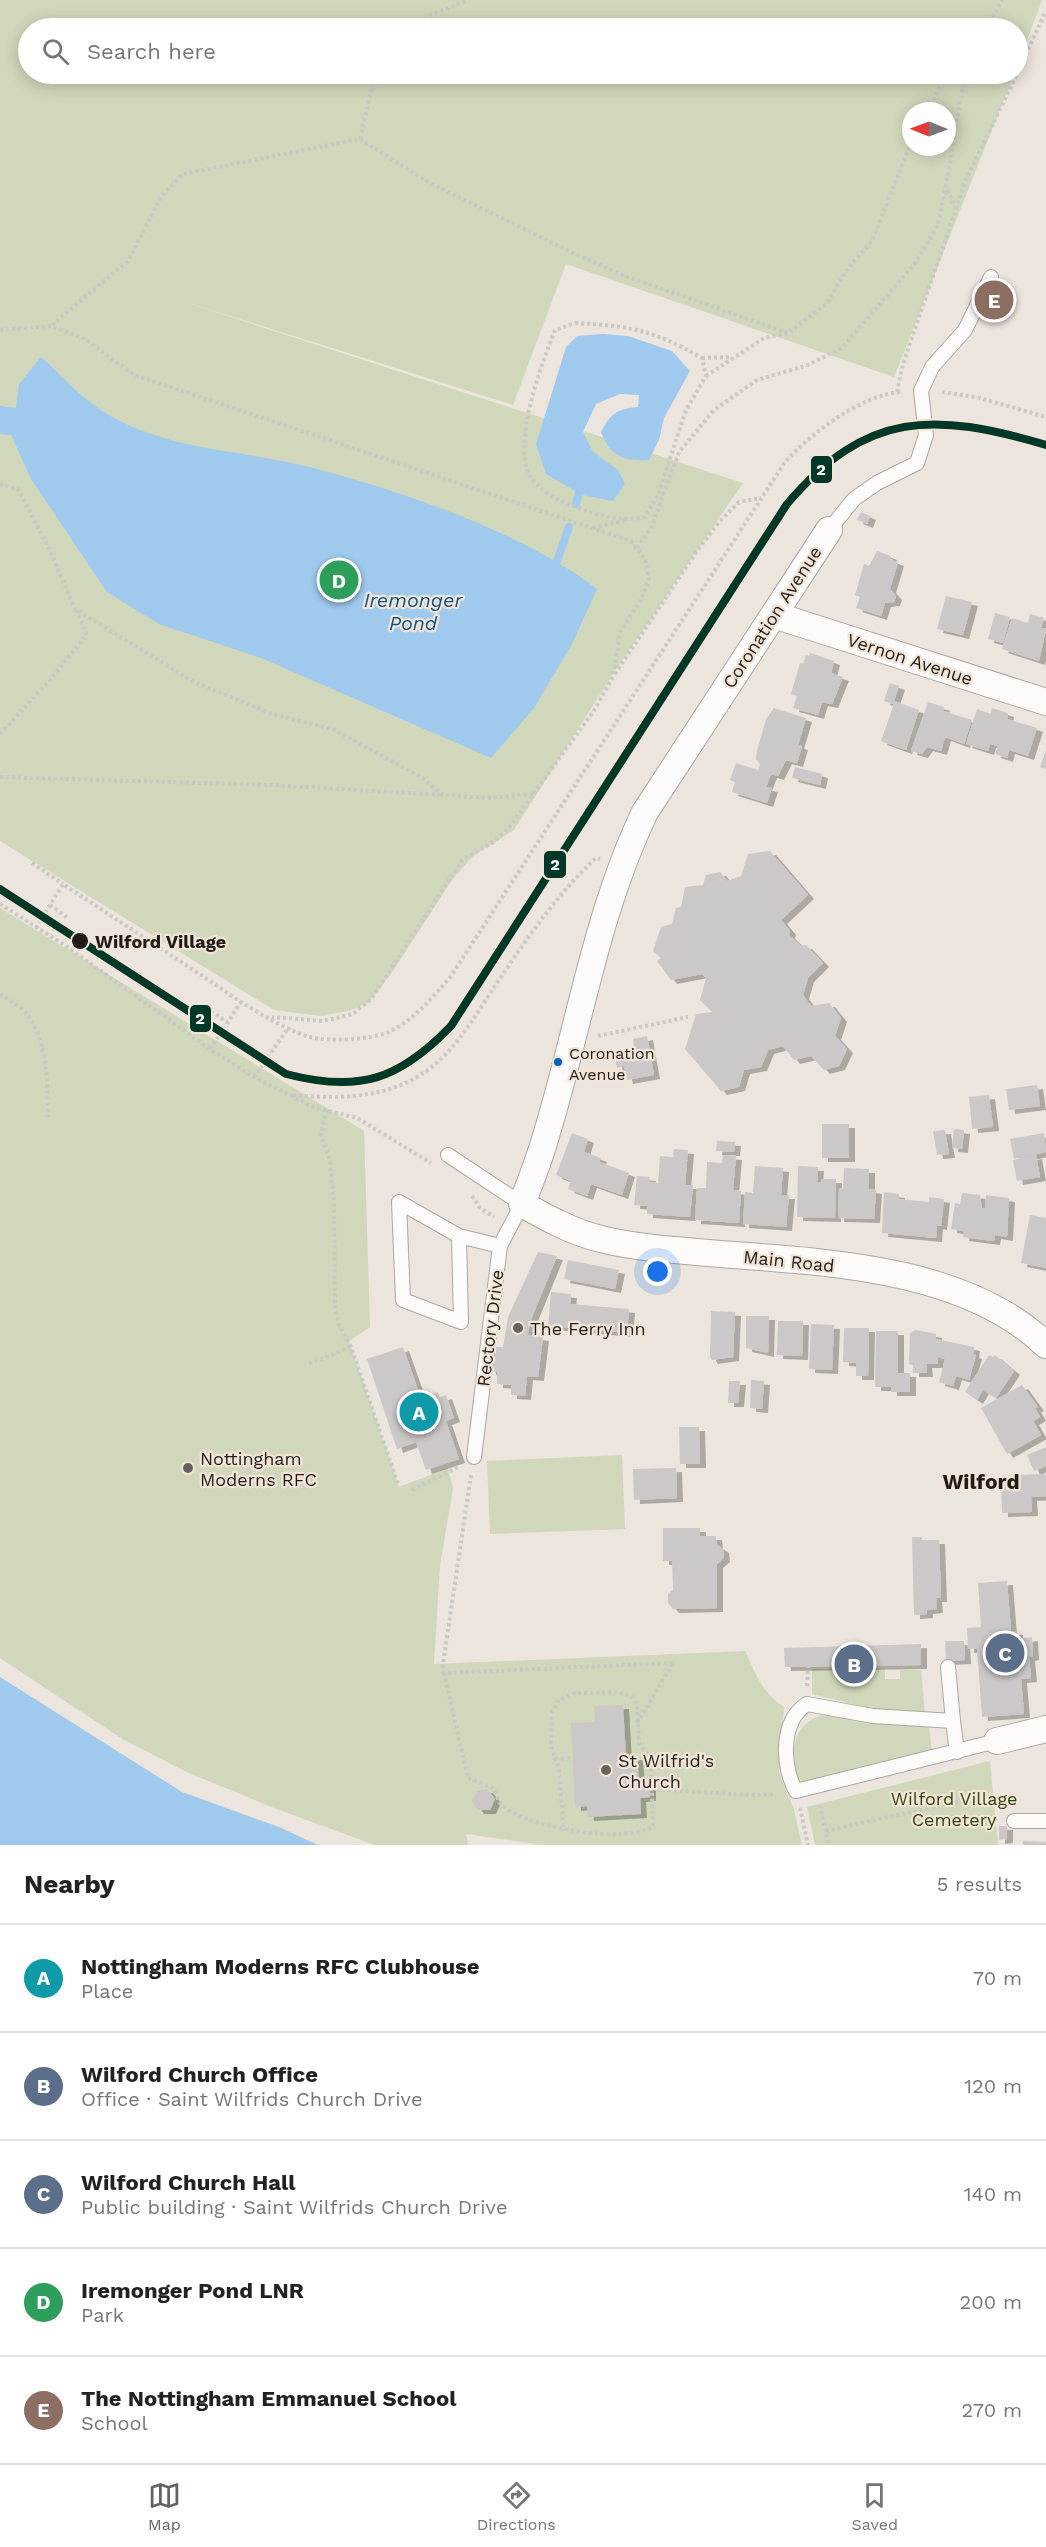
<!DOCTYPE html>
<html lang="en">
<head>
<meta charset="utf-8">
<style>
	body { margin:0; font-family:"Work Sans",sans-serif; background:#f6f6f6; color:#222 }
	.compass { position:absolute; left:902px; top:102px; width:54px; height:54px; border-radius:50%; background:#fff; box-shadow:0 3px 15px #0003; rotate:271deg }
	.you { position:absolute; left:658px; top:1272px; width:21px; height:21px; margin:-15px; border:4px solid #fff; border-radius:50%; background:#1a73e8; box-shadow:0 0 0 9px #1a73e833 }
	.badge { display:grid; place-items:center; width:39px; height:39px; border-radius:50%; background:#68625c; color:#fff; font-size:20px; font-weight:700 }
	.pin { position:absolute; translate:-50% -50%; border:3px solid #fff; box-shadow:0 2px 6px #0006 }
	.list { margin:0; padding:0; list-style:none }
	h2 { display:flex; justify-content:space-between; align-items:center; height:78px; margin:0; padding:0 24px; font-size:26px }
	h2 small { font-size:20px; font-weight:400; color:#767676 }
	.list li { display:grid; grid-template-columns:39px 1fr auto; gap:18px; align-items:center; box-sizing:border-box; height:108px; padding:0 24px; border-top:2px solid #e0e0e0 }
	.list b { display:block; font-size:22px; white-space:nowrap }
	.list p { margin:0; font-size:20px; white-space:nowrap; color:#767676 }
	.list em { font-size:20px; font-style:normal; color:#767676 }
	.icon { flex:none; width:33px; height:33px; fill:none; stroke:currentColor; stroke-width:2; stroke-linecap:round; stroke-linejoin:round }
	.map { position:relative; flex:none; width:1046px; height:1845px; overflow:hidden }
	.search { position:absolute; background:#fff; box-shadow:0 3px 15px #0003; left:18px; right:18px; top:18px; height:66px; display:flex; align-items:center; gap:15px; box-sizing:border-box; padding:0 21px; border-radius:33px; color:#767676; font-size:22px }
	.sheet { height:618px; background:#fff }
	nav { display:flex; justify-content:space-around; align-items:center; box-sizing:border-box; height:84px; border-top:2px solid #e0e0e0; background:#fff; font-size:16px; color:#767676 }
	nav a { display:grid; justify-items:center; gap:3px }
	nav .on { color:#68625c }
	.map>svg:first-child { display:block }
</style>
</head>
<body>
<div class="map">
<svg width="1046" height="1845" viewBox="0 0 1046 1845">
	<defs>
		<filter id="shadow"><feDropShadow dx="6" dy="4" stdDeviation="0" flood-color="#0004"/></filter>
	</defs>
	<rect width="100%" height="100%" fill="#ece5dd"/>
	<g fill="#d0d7ba" fill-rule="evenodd">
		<path d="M 0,0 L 1042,0 L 1018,64 L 1018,28 L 28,28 L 28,74 L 1014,74 L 894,377 L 566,264 L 513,405 L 160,294 L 743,483 L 611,677 L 514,830 L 473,856 L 452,880 L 391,974 L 369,1002 L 352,1010 L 322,1016 L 274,1010 L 0,841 ZM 911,111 L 947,111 L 947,147 L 911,147 Z"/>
		<path d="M 0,908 L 364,1131 L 370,1327 L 349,1341 L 399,1487 L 448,1468 L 453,1488 L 440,1565 L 434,1664 L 745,1651 C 756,1674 762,1693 784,1707 L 779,1772 L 794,1810 L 802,1845 L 543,1845 L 466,1834 L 468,1845 L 375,1845 L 274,1808 L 189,1773 L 124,1740 L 0,1658 Z"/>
		<polygon points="622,1455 625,1529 490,1534 487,1461"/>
		<polygon points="859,1668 885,1669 885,1679 900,1679 900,1670 921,1670 925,1715 877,1710 812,1694 812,1669"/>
		<path d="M 822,1715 L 893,1725 L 929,1726 L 932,1752 L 805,1783 L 794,1775 C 793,1747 792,1725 822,1715 Z"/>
		<polygon points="990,1761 998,1845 815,1845 807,1807"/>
	</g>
	<g fill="#9fcaee">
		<path d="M 603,334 L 628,336 L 672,351 L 690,371 L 664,418 L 659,440 L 649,460 C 623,461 611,457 601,432 C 611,413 617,409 638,407 L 639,395 L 620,394 L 596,404 L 583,432 L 593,452 L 618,470 L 625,484 L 613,501 L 582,495 L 546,474 L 536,444 L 566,347 L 577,336 Z"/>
		<path d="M 41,357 C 58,372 74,390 91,403 C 152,450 238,449 309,467 C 400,490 522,532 597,589 L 572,644 L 534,708 L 491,758 L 261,658 L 159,624 L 107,592 L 31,479 L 11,435 L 0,434 L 0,406 L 16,408 L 19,384 Z"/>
		<polygon points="0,1677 182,1792 279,1827 318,1845 0,1845"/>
	</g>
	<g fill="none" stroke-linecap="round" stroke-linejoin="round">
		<g stroke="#9fcaee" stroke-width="8">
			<polyline points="576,504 579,493"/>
			<polyline points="557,561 569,527"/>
		</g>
	</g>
	<g fill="#ccc8c8" filter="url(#shadow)">
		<polygon points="861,512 870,516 867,524 857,520"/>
		<polygon points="877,551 891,556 890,559 898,562 890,589 896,596 894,602 885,603 881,616 856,608 860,597 855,595 864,564 869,566"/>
		<polygon points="946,596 972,602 963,635 937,629"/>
		<polygon points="995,613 1010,617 1003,643 988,639"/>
		<polygon points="1030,614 1044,618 1041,628 1046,629 1039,661 1002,649 1012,618 1028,623"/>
		<polygon points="810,653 834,661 831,673 843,677 832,704 822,702 818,715 793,708 797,696 791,694 800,663 803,664 806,655 809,656"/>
		<polygon points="890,683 899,686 894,701 919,710 906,750 881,741 894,704 884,701"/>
		<polygon points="928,702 944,707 943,711 972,720 964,744 945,737 941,751 927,747 922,754 911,751"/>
		<polygon points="774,708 806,718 798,745 802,746 797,763 786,760 778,776 771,774 766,787 772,788 767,803 732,792 735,782 730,780 736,763 758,770 760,764 756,759 757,751 766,719"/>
		<polygon points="992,708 1008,713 1007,719 1037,728 1028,756 1009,750 1007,758 995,754 998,746 990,744 988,751 966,744 977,709 991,714"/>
		<polygon points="1046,750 1046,769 1040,767"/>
		<polygon points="795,767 822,774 820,785 792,778"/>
		<polygon points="770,851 808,895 781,920 790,931 789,935 801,946 806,945 823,963 808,978 803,995 811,1006 829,1003 841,1018 835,1036 847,1049 839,1066 824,1070 811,1056 794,1060 783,1046 768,1050 761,1067 744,1070 739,1087 721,1091 685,1049 696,1014 712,1012 700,1000 706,978 702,974 671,980 657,961 661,958 653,951 661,927 672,924 676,908 681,907 685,887 703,885 706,875 720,872 727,881 741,876 748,854"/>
		<polygon points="647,1036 654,1075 627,1080 624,1066 617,1068 614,1052 634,1048 633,1039"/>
		<polygon points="1037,1085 1040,1106 1009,1110 1006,1089"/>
		<polygon points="989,1095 993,1127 972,1129 969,1097"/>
		<rect x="822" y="1124" width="27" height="34"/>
		<polygon points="954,1129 964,1130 962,1149 952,1148"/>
		<polygon points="945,1130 949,1154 937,1155 933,1131"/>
		<polygon points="572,1133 588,1139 584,1152 601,1158 599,1162 629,1173 622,1195 591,1184 587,1196 568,1189 571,1181 556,1175"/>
		<polygon points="1044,1133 1046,1152 1014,1159 1010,1139"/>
		<polygon points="717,1141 735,1142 734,1152 716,1151"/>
		<polygon points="674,1149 688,1150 685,1185 693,1185 690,1217 647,1214 647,1206 634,1205 637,1176 650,1177 649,1182 658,1183 660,1156 673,1157"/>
		<polygon points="723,1155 736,1156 733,1190 741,1191 739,1223 695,1220 697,1188 706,1188 707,1162 722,1163"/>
		<polygon points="1036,1155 1040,1177 1017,1181 1013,1160"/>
		<polygon points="755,1166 783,1168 781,1195 789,1195 786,1227 743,1224 745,1192 753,1193"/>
		<polygon points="798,1166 818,1167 817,1182 821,1182 821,1179 836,1179 835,1218 797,1217"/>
		<polygon points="844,1168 869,1169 869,1189 876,1190 874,1219 838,1218 839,1188 843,1189"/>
		<polygon points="884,1192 899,1194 899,1199 929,1202 929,1197 944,1199 941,1226 937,1225 936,1238 882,1233"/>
		<polygon points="962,1193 980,1195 982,1208 985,1208 986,1195 1009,1198 1007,1237 995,1235 994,1241 978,1239 963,1237 964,1231 951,1229 955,1203 960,1204"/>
		<polygon points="1030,1215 1046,1218 1046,1268 1021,1263"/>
		<polygon points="538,1252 557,1256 530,1322 528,1335 543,1337 538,1377 527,1376 525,1396 511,1395 511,1385 497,1384 497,1372 490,1371 491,1347 503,1347 508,1317"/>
		<polygon points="568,1260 619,1270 615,1289 564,1279"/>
		<polygon points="551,1292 571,1294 570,1304 629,1309 627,1333 548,1326"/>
		<polygon points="711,1311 735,1312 733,1357 712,1360 710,1357"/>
		<polygon points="746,1316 769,1316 768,1353 746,1348"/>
		<polygon points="778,1321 803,1321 802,1356 777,1355"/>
		<polygon points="811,1324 834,1325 832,1370 809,1369"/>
		<polygon points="844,1328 869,1328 868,1376 856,1376 856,1363 843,1362"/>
		<polygon points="915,1330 936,1334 936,1339 974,1347 973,1354 976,1355 969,1380 956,1376 953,1386 939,1382 945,1359 938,1357 938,1364 926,1364 927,1373 913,1373 913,1365 909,1364 910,1333"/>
		<polygon points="876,1331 898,1331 898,1373 910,1373 910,1392 891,1392 891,1387 875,1387"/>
		<polygon points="403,1347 421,1398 438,1392 440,1397 446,1395 454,1418 446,1421 459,1459 426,1470 416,1442 397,1449 367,1359"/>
		<polygon points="989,1355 993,1357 995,1355 1014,1371 996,1398 983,1390 977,1400 965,1392"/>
		<polygon points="751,1380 764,1381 762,1409 750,1408"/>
		<polygon points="729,1381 740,1381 738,1403 728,1403"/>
		<polygon points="1022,1385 1038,1407 1035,1408 1040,1417 1033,1421 1041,1435 1007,1454 981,1408"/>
		<polygon points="679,1427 699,1427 700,1464 680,1464"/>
		<polygon points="1046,1447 1046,1466 1034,1471 1027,1455"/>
		<polygon points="676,1468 677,1498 634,1500 633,1469"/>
		<polygon points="1046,1474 1046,1496 1031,1497 1032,1512 1002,1513 1001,1484 1016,1484 1016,1475"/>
		<polygon points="663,1528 700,1528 700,1536 716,1536 717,1545 723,1549 724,1558 717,1564 717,1608 673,1609 668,1603 668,1594 673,1590 672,1561 663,1561"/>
		<polygon points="912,1537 922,1537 922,1540 939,1540 941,1598 936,1598 937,1609 927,1610 927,1614 914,1615"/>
		<polygon points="1007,1581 1011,1631 1017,1631 1017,1639 1032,1637 1033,1656 1029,1657 1031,1678 1021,1679 1024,1714 982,1717 977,1648 968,1649 967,1628 981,1627 978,1583"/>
		<polygon points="945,1641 964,1641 965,1660 946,1661"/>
		<polygon points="921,1644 921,1665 785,1667 784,1648"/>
		<polygon points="623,1705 626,1757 637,1756 639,1782 650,1782 650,1797 640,1798 641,1814 588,1817 587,1806 575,1807 571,1723 595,1722 594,1706"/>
		<polygon points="487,1789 495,1799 490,1810 478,1810 472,1801 477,1791"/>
		<polygon points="999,1826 1007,1826 1007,1839 999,1840"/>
		<polygon points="1023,1841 1046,1842 1046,1845 1023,1845"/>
	</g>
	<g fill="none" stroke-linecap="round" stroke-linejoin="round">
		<g stroke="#aca7a1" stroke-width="16">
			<g id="lane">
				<polyline points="829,530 854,499 877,483 917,463 926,435 921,391 932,367 965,330 991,277"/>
				<polyline points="448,1155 522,1204 500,1246 474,1457"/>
				<polyline points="459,1236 399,1202 403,1300 461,1322 459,1236 500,1246"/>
				<polyline points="948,1667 953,1721"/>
				<path d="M 957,1752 L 953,1721 L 873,1716 L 807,1704 C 780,1721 782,1767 796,1791 L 997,1741"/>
				<polyline points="1014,1821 1046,1821"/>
			</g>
		</g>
		<g stroke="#aca7a1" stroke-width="28">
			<g id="street">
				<path d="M 829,530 L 645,812 C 595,916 579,1030 545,1139 C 539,1161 530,1182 522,1204 C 547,1218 572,1232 601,1239 C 631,1247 665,1249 696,1252 C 809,1262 959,1262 1046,1345"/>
				<polyline points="774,615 1046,702"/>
				<polyline points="997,1741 1046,1729"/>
			</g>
		</g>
		<g stroke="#cac8c5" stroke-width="4" stroke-dasharray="3 3" stroke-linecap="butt">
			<polyline points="416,28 430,15 468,0"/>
			<polyline points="987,28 1002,0"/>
			<polyline points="1018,71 1046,11"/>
			<polyline points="928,111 942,83 952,74"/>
			<polyline points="360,139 428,182 571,252 625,276 788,333"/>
			<polyline points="956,209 946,186 965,74"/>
			<path d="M 575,323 C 631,326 653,330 702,358 L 706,376 L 686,410 L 658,495 L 645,517 C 620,522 598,516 574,506 C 559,501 543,493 532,479 C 509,449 542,363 555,330 Z"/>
			<polyline points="52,325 128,261 161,197 183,174 360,139 375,74"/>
			<polyline points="0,330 51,326 83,338 134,375 631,541 645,559 649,579 641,600 620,632 613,677 593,712 508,829 495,841 462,860 372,998 353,1014 323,1021 272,1017"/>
			<polyline points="702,358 731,357"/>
			<polyline points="706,376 764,338 788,333 826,304 848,268 872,241 911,143"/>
			<polyline points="897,392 903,364 966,180 1017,74"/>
			<polyline points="942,392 976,397 1046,417"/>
			<polyline points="0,484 18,489 47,544 75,609 194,682 272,714 335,730 424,779 443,795 490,798 533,794"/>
			<polyline points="593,528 624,521"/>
			<polyline points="637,548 651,528 679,452 714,410 757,380 808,365 842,348 916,262 938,225 946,186"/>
			<polyline points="615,674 697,551 719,522 739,502 761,498"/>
			<polyline points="0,734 49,681 87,635 76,609"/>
			<polyline points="0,777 271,785 443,795"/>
			<polyline points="32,863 63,884"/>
			<polyline points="0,904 63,944 210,1049 254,1077 313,1107 357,1118 431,1163"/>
			<polyline points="50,905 67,917"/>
			<path d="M 36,928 L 63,884 C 111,916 159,947 207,979 C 235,998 278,1028 310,1037 C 329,1042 373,1040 391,1031 C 416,1018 433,997 451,976 L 785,462 C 811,434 861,394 902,392"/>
			<path d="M 0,994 C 8,1000 20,1006 26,1013 C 49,1043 47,1082 48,1117"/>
			<polyline points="206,1008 227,1022"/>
			<polyline points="598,1036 688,1017"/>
			<polyline points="210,1049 241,1002"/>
			<polyline points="254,1077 289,1027"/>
			<path d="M 293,1095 C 339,1099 390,1099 429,1069 C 456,1049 476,1015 494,987 C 525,942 555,896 596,858 L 600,859"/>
			<polyline points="327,1110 321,1134 330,1161 334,1205 335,1308 338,1322 351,1347 398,1484"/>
			<polyline points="472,1196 480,1208 494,1217"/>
			<polyline points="309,1364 351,1347"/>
			<polyline points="471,1475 443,1664 444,1673 673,1663"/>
			<polyline points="412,1490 458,1467"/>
			<path d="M 444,1673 L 468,1778 L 493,1788 C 496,1793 498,1801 502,1805 C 526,1828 628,1845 653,1826 L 651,1765 L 649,1756 L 639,1743 L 637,1704 L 632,1697 L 620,1692 L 575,1693 L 559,1700 L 552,1713 L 551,1746 L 559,1770 L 564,1831"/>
			<polyline points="807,1686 808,1666"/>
			<polyline points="637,1723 673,1663"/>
			<polyline points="555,1759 573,1758"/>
			<polyline points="650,1789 751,1795 776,1794"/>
			<polyline points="820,1805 829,1845"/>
			<polyline points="800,1808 808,1845"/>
			<polyline points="826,1831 978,1797"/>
		</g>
		<use href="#lane" stroke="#fcfbfa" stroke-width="14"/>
		<use href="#street" stroke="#fcfbfa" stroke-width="26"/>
		<g stroke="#f2e5d7" stroke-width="12">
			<path id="tram-1" d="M 0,889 L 286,1074 C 359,1093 399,1080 451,1026 L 787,504 C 867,410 934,412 1046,445"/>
		</g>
		<use href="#tram-1" stroke="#003828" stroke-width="8"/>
	</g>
	<circle fill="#211c17" stroke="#f2e5d7" stroke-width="2" cx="80" cy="941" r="9"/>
	<circle fill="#0065bd" stroke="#f2e5d7" stroke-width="2" cx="558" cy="1062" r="5"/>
	<g fill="#68625c" stroke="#f2e5d7" stroke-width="2">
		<circle cx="518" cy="1328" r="6"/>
		<circle cx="188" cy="1468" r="6"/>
		<circle cx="606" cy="1770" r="6"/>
	</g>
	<g text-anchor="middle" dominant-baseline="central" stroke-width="4.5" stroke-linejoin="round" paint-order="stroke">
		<g font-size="16" fill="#211c17" stroke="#f2e5d7" text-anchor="start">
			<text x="569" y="1053">Coronation<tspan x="569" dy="21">Avenue</tspan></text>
		</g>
		<g font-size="18" fill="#211c17" stroke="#f2e5d7">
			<text transform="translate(772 617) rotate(-57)">Coronation Avenue</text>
			<text transform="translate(910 659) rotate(18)">Vernon Avenue</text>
			<text transform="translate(789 1261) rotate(6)">Main Road</text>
			<text transform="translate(490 1328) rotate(-83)">Rectory Drive</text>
		</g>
		<g font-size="18" font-weight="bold" fill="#211c17" stroke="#f2e5d7" text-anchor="start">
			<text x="95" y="941">Wilford Village</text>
		</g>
		<g font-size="18" fill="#211c17" stroke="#f2e5d7" text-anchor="start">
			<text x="530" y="1328">The Ferry Inn</text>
			<text x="200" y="1458">Nottingham<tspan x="200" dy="21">Moderns RFC</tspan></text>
			<text x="618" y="1760">St Wilfrid's<tspan x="618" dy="21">Church</tspan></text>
		</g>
		<g font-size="18" fill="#32440e" stroke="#f2e5d7">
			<text x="954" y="1798">Wilford Village<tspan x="954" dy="21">Cemetery</tspan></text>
		</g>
		<g font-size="20" font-style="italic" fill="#0a5487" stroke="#f2e5d7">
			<text x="413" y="600">Iremonger<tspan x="413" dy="23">Pond</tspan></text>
		</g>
		<g font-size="21" font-weight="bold" fill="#211c17" stroke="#f2e5d7">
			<text x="981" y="1481">Wilford</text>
		</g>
	</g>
	<g stroke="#f2e5d7" stroke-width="2">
		<rect x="810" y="455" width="23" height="29" rx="6" fill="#003828"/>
		<rect x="543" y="850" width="24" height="29" rx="6" fill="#003828"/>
		<rect x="189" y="1004" width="23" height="29" rx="6" fill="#003828"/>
	</g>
	<g font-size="16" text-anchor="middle" font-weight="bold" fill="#fff">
		<text x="821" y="475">2</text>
		<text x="555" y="870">2</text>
		<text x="200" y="1024">2</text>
	</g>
</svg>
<svg class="compass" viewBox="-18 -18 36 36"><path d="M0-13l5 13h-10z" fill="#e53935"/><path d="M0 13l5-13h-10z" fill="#767676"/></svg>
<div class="you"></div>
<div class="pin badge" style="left:419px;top:1412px;background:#0f9aa8">A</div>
<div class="pin badge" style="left:854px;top:1664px;background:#5c6f8a">B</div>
<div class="pin badge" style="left:1005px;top:1653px;background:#5c6f8a">C</div>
<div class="pin badge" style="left:339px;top:580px;background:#2e9e5b">D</div>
<div class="pin badge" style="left:994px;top:300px;background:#8d6e63">E</div>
<div class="search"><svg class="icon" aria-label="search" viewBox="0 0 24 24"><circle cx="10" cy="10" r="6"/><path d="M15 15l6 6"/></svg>Search here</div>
</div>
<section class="sheet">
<h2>Nearby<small>5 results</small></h2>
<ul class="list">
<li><span class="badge" style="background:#0f9aa8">A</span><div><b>Nottingham Moderns RFC Clubhouse</b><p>Place</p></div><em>70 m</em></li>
<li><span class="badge" style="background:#5c6f8a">B</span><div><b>Wilford Church Office</b><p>Office · Saint Wilfrids Church Drive</p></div><em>120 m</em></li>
<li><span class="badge" style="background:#5c6f8a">C</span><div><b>Wilford Church Hall</b><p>Public building · Saint Wilfrids Church Drive</p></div><em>140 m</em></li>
<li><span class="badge" style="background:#2e9e5b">D</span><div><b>Iremonger Pond LNR</b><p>Park</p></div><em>200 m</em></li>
<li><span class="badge" style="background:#8d6e63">E</span><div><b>The Nottingham Emmanuel School</b><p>School</p></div><em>270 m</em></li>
</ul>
</section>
<nav>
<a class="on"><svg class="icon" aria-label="map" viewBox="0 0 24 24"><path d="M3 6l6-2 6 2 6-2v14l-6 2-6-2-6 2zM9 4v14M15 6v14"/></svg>Map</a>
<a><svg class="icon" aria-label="directions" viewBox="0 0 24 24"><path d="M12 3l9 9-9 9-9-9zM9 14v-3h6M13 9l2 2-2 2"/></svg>Directions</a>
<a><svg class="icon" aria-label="saved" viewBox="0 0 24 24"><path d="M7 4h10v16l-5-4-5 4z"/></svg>Saved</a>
</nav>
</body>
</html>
